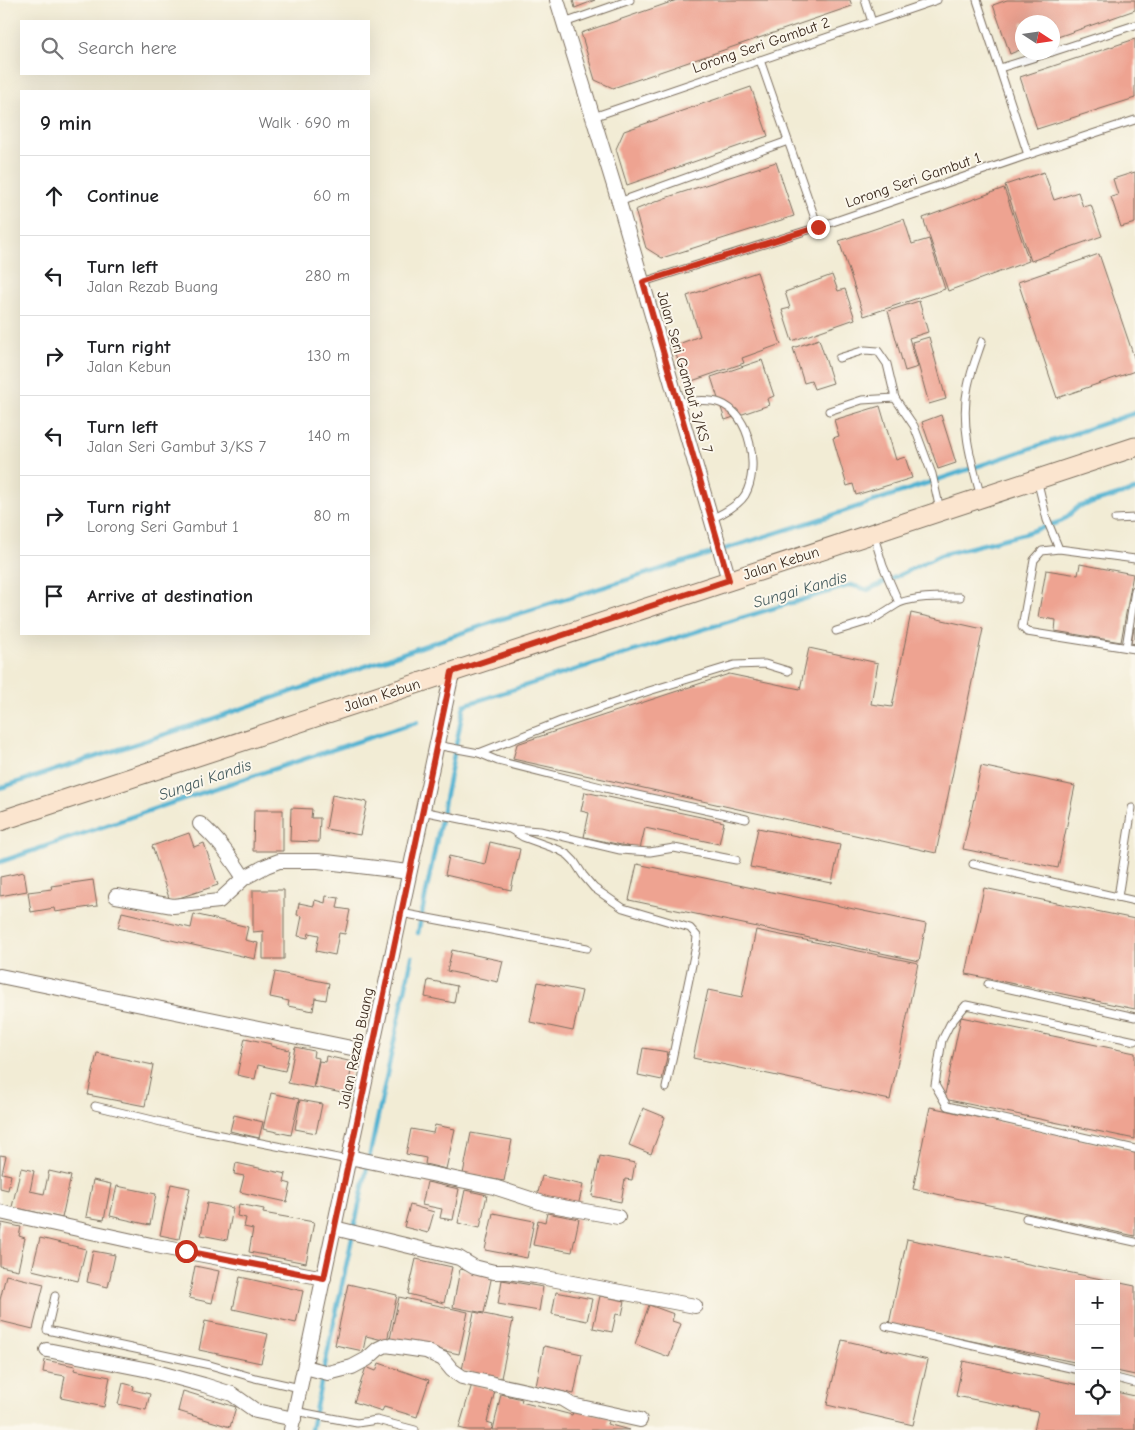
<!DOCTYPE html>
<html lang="en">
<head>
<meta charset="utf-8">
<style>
	body { margin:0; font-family:"Comic Neue",sans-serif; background:#f6f6f6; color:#202124 }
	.controls { position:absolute; right:15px; bottom:15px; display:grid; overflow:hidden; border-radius:0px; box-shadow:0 5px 20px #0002 }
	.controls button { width:45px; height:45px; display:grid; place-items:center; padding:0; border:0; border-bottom:1px solid #e0e0e0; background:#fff; color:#202124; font:25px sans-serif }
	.compass { position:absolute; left:1015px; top:15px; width:45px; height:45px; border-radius:50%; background:#fff; box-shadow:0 5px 20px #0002; rotate:102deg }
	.stop { position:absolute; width:15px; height:15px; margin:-11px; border:4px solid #c8321e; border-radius:50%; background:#fff }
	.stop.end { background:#c8321e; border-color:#fff; box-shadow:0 1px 5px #0008 }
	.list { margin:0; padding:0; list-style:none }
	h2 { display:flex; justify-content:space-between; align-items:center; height:65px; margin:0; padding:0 20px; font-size:21px }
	h2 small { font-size:16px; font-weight:400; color:#757577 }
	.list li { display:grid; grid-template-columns:32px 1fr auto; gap:15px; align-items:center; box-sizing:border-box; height:80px; padding:0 20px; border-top:1px solid #e0e0e0 }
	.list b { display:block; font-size:19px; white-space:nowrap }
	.list p { margin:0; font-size:16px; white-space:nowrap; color:#757577 }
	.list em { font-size:16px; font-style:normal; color:#757577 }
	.icon { flex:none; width:28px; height:28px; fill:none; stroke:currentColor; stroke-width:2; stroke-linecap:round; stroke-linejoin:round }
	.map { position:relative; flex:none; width:1135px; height:1430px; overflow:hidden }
	.search { position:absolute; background:#fff; box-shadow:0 5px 20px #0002; left:20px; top:20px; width:350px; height:55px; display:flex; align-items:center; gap:12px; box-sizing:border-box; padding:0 18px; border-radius:0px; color:#757577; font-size:19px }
	.panel { position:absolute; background:#fff; box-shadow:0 5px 20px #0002; left:20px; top:90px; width:350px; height:545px; border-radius:0px }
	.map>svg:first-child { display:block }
</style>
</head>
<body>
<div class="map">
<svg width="1135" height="1430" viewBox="0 0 1135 1430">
	<rect width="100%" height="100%" fill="#fbf7ec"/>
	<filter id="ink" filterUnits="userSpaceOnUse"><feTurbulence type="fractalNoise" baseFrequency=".02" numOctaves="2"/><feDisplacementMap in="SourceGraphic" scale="10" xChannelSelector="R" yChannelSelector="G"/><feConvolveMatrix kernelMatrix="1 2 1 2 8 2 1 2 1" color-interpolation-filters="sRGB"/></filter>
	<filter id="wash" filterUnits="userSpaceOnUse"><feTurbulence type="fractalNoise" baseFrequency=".0096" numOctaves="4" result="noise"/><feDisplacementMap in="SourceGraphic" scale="20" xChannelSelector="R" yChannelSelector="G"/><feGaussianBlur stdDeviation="1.12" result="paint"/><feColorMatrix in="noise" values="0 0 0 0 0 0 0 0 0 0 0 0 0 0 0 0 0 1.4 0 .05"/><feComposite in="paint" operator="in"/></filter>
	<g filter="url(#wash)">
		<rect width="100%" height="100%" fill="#f2ecd5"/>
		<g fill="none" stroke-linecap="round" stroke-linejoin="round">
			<g stroke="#52b2d1" stroke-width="4.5">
				<polyline points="0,788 203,722 505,618 830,516 1135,413"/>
				<polyline points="0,862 186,798 417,722"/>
				<polyline points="418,933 464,705 701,630 851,585 868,590 941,555 1023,534 1062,521 1078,507 1135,490"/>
				<polyline points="311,1430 412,957"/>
			</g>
		</g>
		<g id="blocks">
			<g fill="#eea391">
				<polygon points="573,0 595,0 575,8"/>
				<polygon points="677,0 850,0 852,6 613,88 595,80 581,33"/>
				<polygon points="1007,0 1135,0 1135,10 1052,39 1052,22 1022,22 1022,49 1010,54 993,5"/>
				<polygon points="1135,39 1135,98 1037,129 1020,77"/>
				<polygon points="751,87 768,136 627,185 616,149 624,131"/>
				<polygon points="776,162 794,216 662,258 646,248 635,210 665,198"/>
				<polygon points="1044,172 1054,200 1078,192 1083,207 1091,205 1102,236 1031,261 1005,185"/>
				<polygon points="1135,172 1135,223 1121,227 1111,197 1118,195 1113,179"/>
				<polygon points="1004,188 1029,261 948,291 923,218"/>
				<polygon points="904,219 912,244 929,239 945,289 864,316 839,241"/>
				<polygon points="1099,254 1135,360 1135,371 1057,398 1018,282"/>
				<polygon points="757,272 781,344 742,358 744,363 686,383 673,346 700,336 687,296"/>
				<polygon points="832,275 838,291 845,289 855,319 792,341 782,310 790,308 785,292"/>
				<polygon points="919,301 928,332 909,338 918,367 905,371 888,311"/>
				<polygon points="929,337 946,399 929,404 912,342"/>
				<polygon points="819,339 833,383 814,389 811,381 804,383 793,348"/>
				<polygon points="762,360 774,396 767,399 769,405 725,420 711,377"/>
				<polygon points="880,406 896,460 905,457 912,478 856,495 853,484 847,486 833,438 839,436 834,420"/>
				<polygon points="941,415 956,463 938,469 922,422"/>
				<polygon points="1080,564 1133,574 1121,642 1055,631 1056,620 1038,617 1046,570 1078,575"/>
				<polygon points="911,613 983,629 936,853 513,759 517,744 729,674 800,689 809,648 878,663 871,704 892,707"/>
				<polygon points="1134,627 1135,627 1135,644 1131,643"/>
				<polygon points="981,766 1075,786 1058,868 963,849"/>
				<polygon points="585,792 724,822 719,844 645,828 640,849 584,837 589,813 581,811"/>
				<polygon points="332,795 367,802 360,835 326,829"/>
				<polygon points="291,808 312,809 311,818 320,818 319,842 290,841"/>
				<polygon points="254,810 283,810 283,851 253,851"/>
				<polygon points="758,828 840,845 832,883 750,867"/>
				<polygon points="189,833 194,847 204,843 218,885 170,901 152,846"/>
				<polygon points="490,842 520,849 511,890 445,875 449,856 485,864"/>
				<polygon points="637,864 926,924 919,961 629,900"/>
				<polygon points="24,872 27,891 0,896 0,877"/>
				<polygon points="93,880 97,906 55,912 54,908 31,912 28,892 52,889 51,886"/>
				<polygon points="984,888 1135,919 1135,1009 966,974"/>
				<polygon points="253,890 284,890 284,959 263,959 263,931 253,932"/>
				<polygon points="326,896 339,898 337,908 350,910 345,934 339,933 335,955 316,951 319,935 309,933 308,938 298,936 302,916 297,915 299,903 314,906 315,900 325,903"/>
				<polygon points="122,912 191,928 194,914 248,927 245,940 258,943 255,959 118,928"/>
				<polygon points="756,930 918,963 890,1100 693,1058 708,990 742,997"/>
				<polygon points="452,950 503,961 498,982 447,971"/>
				<polygon points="275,972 329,983 326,1000 315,998 313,1011 288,1006 289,1001 270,997"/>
				<polygon points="428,980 457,986 454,1003 425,997"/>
				<polygon points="538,982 582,991 573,1031 530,1022"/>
				<polygon points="961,1017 1135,1053 1135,1139 944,1099"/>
				<polygon points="245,1038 271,1044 271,1046 290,1050 285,1071 258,1065 255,1079 237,1075"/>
				<polygon points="295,1047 314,1051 313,1057 319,1058 313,1088 288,1083"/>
				<polygon points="643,1048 668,1052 662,1080 638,1075"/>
				<polygon points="97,1053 153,1065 145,1106 88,1095"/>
				<polygon points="326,1056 353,1062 346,1094 314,1087 319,1061 325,1062"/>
				<polygon points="271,1093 299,1099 291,1135 263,1129"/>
				<polygon points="300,1100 322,1104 316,1133 295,1129"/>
				<polygon points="930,1107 1135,1151 1135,1236 913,1189"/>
				<polygon points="643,1108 665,1117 651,1154 629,1145"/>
				<polygon points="234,1115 263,1122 259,1138 230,1131"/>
				<polygon points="435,1125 455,1129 446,1169 425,1164 426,1158 406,1154 411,1129 433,1133"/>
				<polygon points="471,1133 512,1140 504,1181 463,1174"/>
				<polygon points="0,1155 6,1156 2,1173 11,1175 8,1190 0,1188"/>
				<polygon points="600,1156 635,1163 632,1180 625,1179 621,1202 592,1196"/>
				<polygon points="236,1163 286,1174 284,1182 291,1184 287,1202 240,1192 244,1176 234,1174"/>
				<polygon points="21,1168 34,1171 30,1191 44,1194 49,1171 71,1176 62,1218 12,1207"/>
				<polygon points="542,1176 583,1185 578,1206 537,1197"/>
				<polygon points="93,1180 111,1184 104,1220 86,1217"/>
				<polygon points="427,1182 459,1189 453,1220 440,1218 442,1209 422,1205"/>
				<polygon points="171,1184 190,1188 179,1239 160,1235"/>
				<polygon points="117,1186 156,1194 150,1225 110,1216"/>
				<polygon points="465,1190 487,1195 480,1228 458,1223"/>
				<polygon points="207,1203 233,1208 227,1240 201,1235"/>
				<polygon points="239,1204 264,1209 263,1213 314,1222 306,1263 249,1252 253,1229 244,1227 246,1218 237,1216"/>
				<polygon points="410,1205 434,1212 428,1233 404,1227"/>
				<polygon points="493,1213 534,1221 527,1258 485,1250"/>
				<polygon points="547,1213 579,1219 572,1252 533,1245 538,1220 545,1222"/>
				<polygon points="2,1223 21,1227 19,1236 25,1238 18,1270 0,1266 0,1232"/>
				<polygon points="40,1238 86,1249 78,1281 32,1270"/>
				<polygon points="907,1239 1135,1286 1135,1375 1116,1371 1116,1284 1079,1284 1079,1363 889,1324"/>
				<polygon points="93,1251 115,1255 108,1287 87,1282"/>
				<polygon points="416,1259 452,1267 444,1303 408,1294"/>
				<polygon points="195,1266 219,1271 212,1303 189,1298"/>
				<polygon points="460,1269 492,1275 484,1313 453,1307"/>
				<polygon points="6,1275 44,1284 33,1329 0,1321 0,1300"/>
				<polygon points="240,1277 303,1291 296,1323 233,1309"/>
				<polygon points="502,1280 543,1287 539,1311 498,1304"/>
				<polygon points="348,1284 397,1295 387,1341 366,1336 363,1351 335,1345"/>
				<polygon points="556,1292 592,1299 587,1321 552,1314"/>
				<polygon points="600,1296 625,1301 622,1315 616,1314 612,1332 593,1328"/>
				<polygon points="399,1297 468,1312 459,1354 390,1339"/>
				<polygon points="649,1305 674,1314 672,1321 681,1324 669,1357 635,1344"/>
				<polygon points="474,1312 513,1320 501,1378 462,1370"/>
				<polygon points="205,1321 268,1334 261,1363 199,1350"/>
				<polygon points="842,1340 928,1360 913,1425 827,1405"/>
				<polygon points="544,1346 582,1354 574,1394 536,1386"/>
				<polygon points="45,1360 75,1366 74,1370 110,1377 104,1407 61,1398 65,1376 43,1372"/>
				<polygon points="963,1361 1079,1385 1079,1411 1116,1411 1116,1392 1135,1396 1135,1430 1034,1430 1038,1412 956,1396"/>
				<polygon points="379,1363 429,1380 417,1417 384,1407 382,1411 354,1402 366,1367 376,1371"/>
				<polygon points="123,1383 134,1386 133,1390 150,1394 146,1410 118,1404"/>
				<polygon points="472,1384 495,1391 487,1422 493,1424 491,1430 467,1430 459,1428"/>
				<polygon points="183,1391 236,1407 230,1427 178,1411"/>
				<polygon points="501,1394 522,1399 521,1402 572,1415 574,1409 609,1418 607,1424 629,1430 493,1430"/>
			</g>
		</g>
	</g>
	<g filter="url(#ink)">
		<use href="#blocks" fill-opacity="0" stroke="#7b6e5e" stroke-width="1"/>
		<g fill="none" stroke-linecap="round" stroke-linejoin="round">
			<g stroke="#7b6e5e" stroke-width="9">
				<g id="service">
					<polyline points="865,0 872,22"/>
					<polyline points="977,0 1028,155"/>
					<polyline points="564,23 630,0"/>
					<polyline points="1052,52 1135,25"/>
					<polyline points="760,60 818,227"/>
					<polyline points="1000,68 1052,52"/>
					<polyline points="593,117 937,0"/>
					<polyline points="619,202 788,141"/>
					<polyline points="643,282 818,227 1028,155 1135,120"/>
					<polyline points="839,358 865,350 878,351 887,364 895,398"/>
					<path d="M 677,403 C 689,401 709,399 720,403 C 751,414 760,469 745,495 C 738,506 722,514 711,519"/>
					<polyline points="829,411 862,400 895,398 914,426 932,474 940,510"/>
					<polyline points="1037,479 1047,520 1059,549 1135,559"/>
					<path d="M 981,497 C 971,461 960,423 968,386 C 971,371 977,356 982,341"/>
					<polyline points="1115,519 1135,518"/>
					<polyline points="1059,549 1042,551 1034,560 1022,627 1027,632 1135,649"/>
					<path d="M 899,603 C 919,596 939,597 960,597"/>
					<polyline points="836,631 872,620 899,603 883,566 873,533"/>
					<polyline points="1126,647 1135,590"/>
					<polyline points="436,745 479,753 561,721 649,691 734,665 765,664 788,671"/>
					<polyline points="479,753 498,761 605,788 746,819"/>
					<polyline points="422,811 510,829 523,837 559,850 568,855 574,861 583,875 594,888 623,908 690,928 697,936 696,946 666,1088"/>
					<polyline points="513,829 540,831 620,850 650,852 674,848 736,860"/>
					<polyline points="973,864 1135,901"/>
					<polyline points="1118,897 1132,808"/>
					<polyline points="401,913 587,948"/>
					<polyline points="988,984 1135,1017"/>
					<polyline points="1135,1041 966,1005 950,1024 942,1040 935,1085 947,1106 1135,1149"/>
					<polyline points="95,1106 190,1129 348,1160"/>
					<polyline points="1026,1218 1135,1242"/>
					<polyline points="55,1296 47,1330 210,1365 255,1378 300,1388"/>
					<polyline points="886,1326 1079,1370"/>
					<polyline points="1116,1378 1135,1383"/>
					<polyline points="295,1411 357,1423 377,1420 415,1430"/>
				</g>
			</g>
			<g stroke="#7b6e5e" stroke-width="16">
				<g id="minor">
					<polyline points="557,0 619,202 729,580"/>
					<path d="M 200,824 C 218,839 231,858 244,878"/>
					<polyline points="116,896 173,906 219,901 244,878 266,866 279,861 318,861 409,872"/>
					<polyline points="0,976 371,1052"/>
					<polyline points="349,1157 494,1187 546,1204 618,1217"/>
					<polyline points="0,1212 151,1245 324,1278"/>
					<polyline points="334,1228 459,1258 474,1267 494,1272 508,1272 535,1276 695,1306"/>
					<polyline points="47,1350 149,1370 204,1385 232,1394 256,1411 294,1419"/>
					<polyline points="305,1367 328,1373 352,1367 367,1359 378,1349 386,1345 426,1351 443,1359 452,1370 462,1377 562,1399 572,1405 640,1420"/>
					<polyline points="291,1430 452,673"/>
				</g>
			</g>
			<g stroke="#7b6e5e" stroke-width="21">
				<polyline id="secondary" points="0,821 1135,447"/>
			</g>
			<use href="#service" stroke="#fff" stroke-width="7"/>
			<use href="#minor" stroke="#fff" stroke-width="14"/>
			<use href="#secondary" stroke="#fbe5cf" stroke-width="19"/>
		</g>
	</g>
	<g fill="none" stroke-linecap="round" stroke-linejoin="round" filter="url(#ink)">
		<polyline stroke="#c8321e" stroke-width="6" points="186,1251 324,1278 452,672 729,580 643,282 818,227"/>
	</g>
	<g text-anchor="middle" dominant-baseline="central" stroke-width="4" stroke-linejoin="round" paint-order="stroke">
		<g font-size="15" fill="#3b2a1e" stroke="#fbf7ec">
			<text transform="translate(761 45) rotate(-19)">Lorong Seri Gambut 2</text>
			<text transform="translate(913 180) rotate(-19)">Lorong Seri Gambut 1</text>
			<text transform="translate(685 372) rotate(74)">Jalan Seri Gambut 3/KS 7</text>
			<text transform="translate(781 563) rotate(-18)">Jalan Kebun</text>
			<text transform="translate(382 695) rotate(-18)">Jalan Kebun</text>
			<text transform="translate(356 1048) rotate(-78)">Jalan Rezab Buang</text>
		</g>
		<g font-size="16" font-style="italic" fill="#435a5d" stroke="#fbf7ec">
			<text transform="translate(800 590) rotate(-16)">Sungai Kandis</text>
			<text transform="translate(205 780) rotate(-19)">Sungai Kandis</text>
		</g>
	</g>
</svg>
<div class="controls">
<button>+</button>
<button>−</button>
<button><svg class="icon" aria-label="locate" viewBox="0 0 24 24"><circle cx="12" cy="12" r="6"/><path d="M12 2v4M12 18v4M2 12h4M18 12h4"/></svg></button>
</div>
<svg class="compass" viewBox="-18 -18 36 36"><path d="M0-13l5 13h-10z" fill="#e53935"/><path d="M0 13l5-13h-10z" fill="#757577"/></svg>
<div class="stop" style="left:186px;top:1251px"></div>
<div class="stop end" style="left:818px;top:227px"></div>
<div class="search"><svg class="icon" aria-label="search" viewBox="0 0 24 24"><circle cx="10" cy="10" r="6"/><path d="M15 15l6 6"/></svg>Search here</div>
<section class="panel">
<h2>9 min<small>Walk · 690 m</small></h2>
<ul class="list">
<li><svg class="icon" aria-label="ahead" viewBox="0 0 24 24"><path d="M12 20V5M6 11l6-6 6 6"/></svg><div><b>Continue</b></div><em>60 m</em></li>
<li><svg class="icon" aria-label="left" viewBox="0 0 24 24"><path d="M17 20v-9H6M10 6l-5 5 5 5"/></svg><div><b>Turn left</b><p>Jalan Rezab Buang</p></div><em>280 m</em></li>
<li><svg class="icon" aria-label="right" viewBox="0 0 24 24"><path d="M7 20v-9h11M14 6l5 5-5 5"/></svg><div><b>Turn right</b><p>Jalan Kebun</p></div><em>130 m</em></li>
<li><svg class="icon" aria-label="left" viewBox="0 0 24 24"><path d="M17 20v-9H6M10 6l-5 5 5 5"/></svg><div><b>Turn left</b><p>Jalan Seri Gambut 3/KS 7</p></div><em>140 m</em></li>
<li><svg class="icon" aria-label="right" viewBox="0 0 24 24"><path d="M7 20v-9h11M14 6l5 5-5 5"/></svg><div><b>Turn right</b><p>Lorong Seri Gambut 1</p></div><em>80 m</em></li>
<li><svg class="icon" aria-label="arrive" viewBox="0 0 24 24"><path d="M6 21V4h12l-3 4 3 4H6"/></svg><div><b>Arrive at destination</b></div></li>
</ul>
</section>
</div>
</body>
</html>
